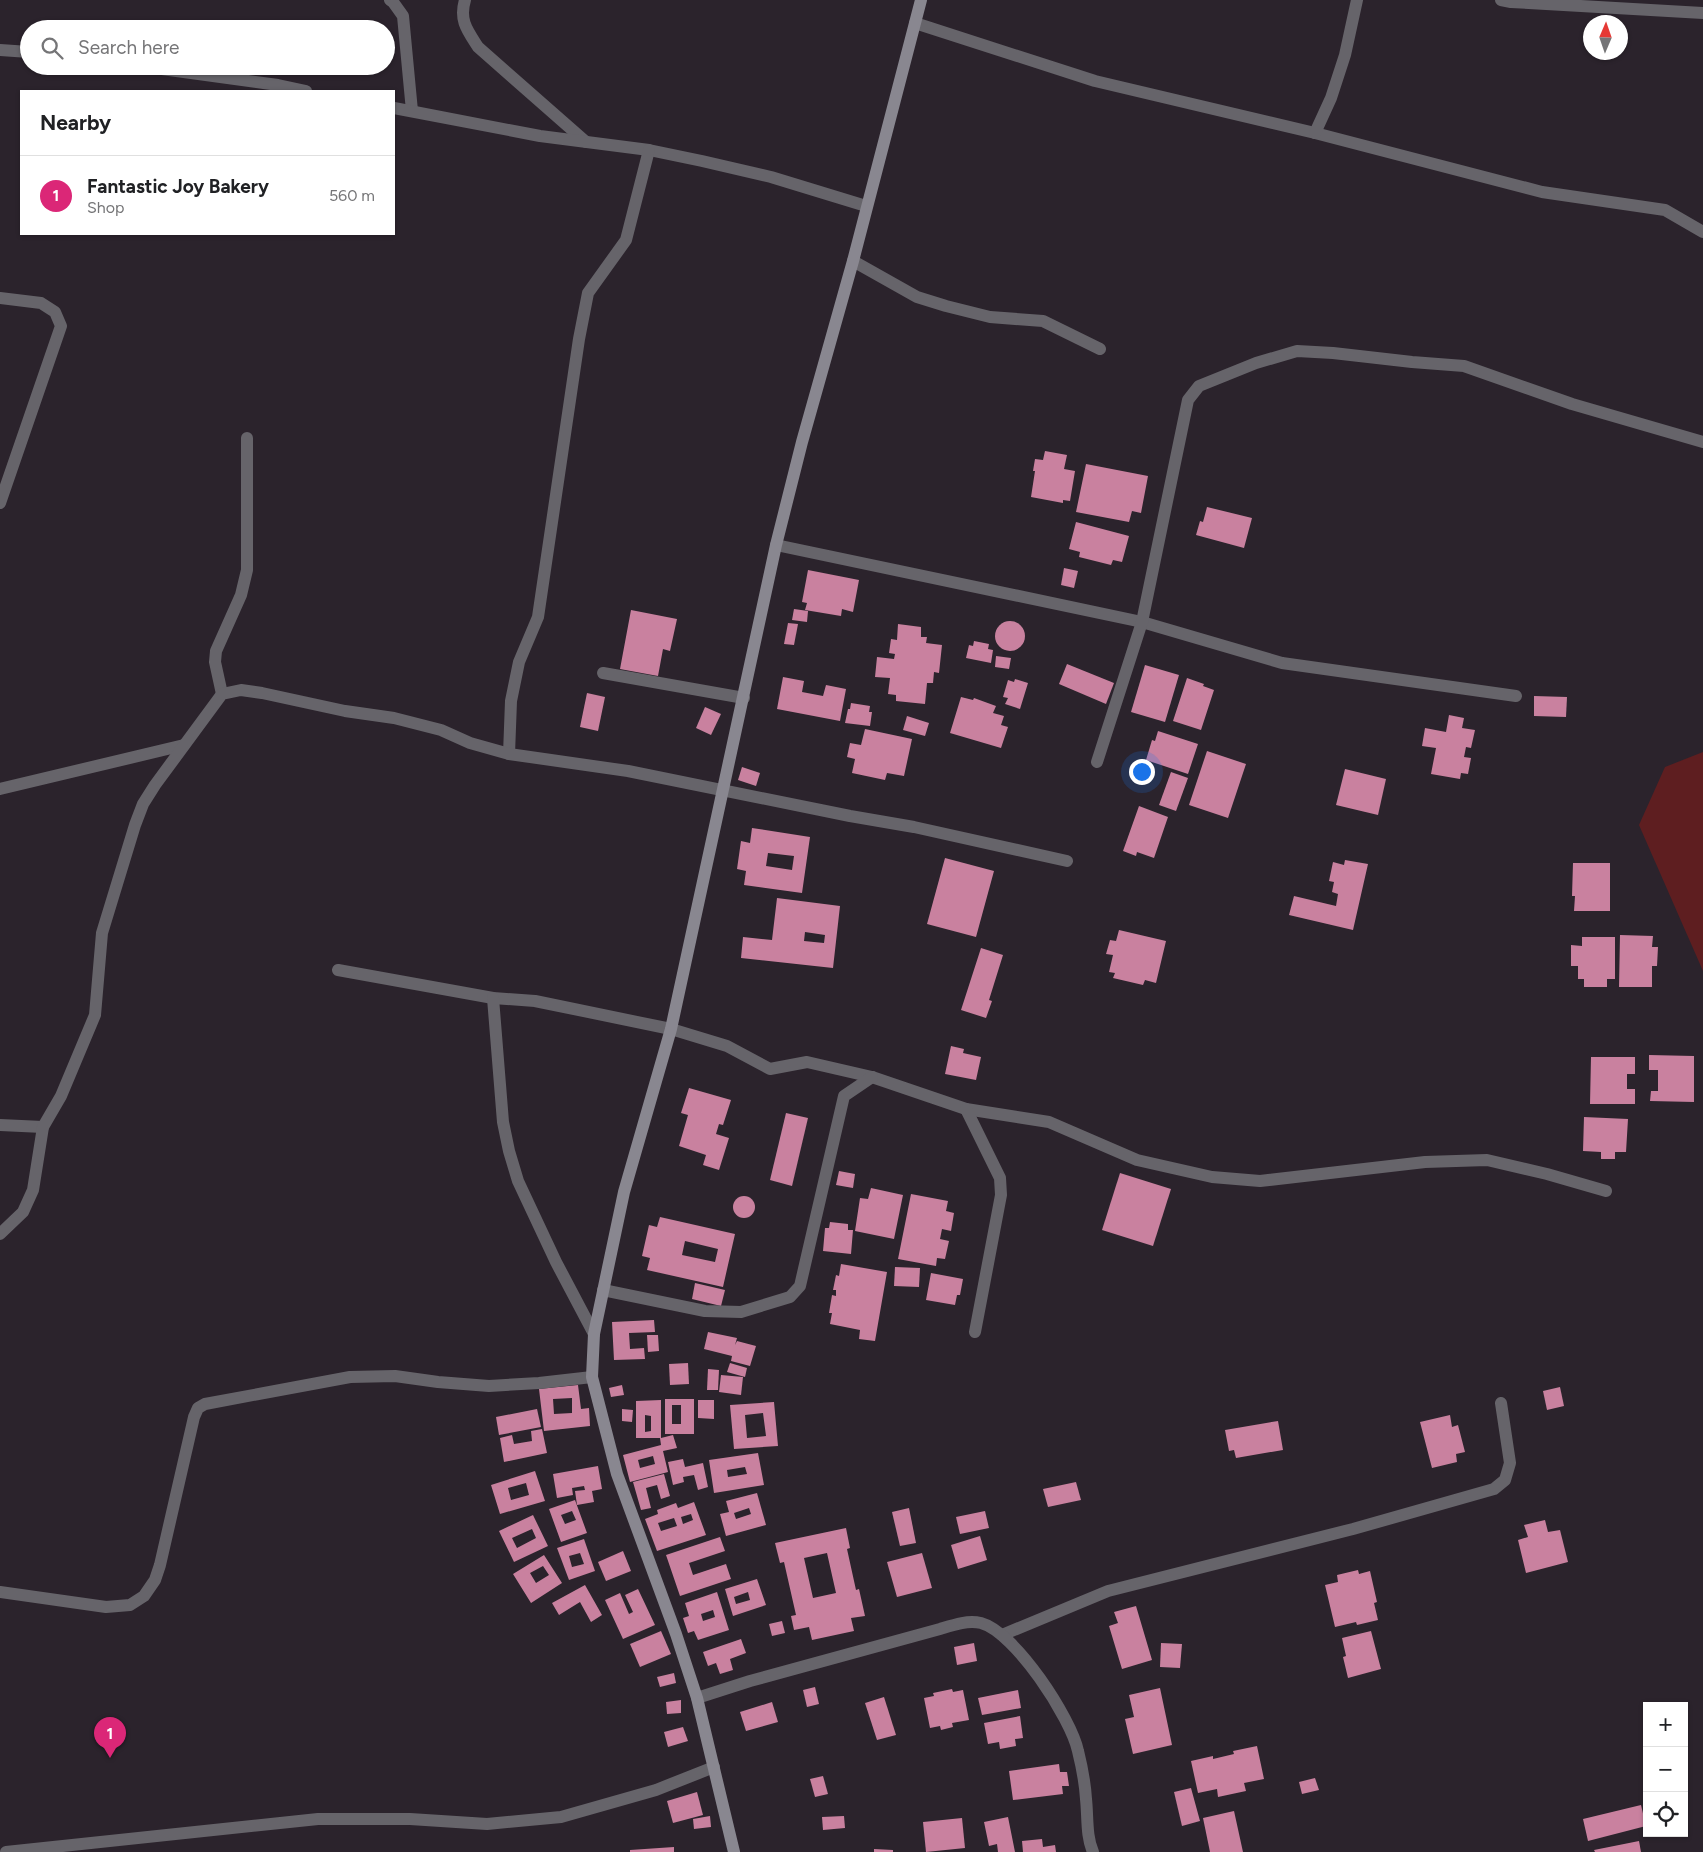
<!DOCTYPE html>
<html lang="en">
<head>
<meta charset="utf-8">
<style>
	body { margin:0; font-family:Figtree,sans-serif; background:#f6f6f6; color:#202124 }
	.controls { position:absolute; right:15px; bottom:15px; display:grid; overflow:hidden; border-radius:0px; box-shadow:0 1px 4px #0004 }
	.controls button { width:45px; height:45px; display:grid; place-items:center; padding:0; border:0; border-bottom:1px solid #e0e0e0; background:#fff; color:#202124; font:25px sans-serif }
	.compass { position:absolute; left:1583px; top:15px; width:45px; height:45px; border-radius:50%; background:#fff; box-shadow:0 1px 4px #0004; rotate:2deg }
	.you { position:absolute; left:1141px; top:771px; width:18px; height:18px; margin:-12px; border:4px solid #fff; border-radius:50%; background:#1a73e8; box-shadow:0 0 0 8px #1a73e833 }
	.badge { display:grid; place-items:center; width:32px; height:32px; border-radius:50%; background:#db2777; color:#fff; font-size:16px; font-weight:700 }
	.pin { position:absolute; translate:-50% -41px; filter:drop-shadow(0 1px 2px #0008) }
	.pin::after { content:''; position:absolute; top:26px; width:18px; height:15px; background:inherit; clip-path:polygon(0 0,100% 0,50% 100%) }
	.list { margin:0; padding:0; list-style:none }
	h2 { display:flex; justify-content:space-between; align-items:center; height:65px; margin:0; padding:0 20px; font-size:21px }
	h2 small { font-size:16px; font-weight:400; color:#757577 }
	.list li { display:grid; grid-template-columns:32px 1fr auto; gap:15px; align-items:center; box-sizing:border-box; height:80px; padding:0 20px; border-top:1px solid #e0e0e0 }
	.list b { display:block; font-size:19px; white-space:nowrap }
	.list p { margin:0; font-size:16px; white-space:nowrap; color:#757577 }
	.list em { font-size:16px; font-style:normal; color:#757577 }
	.icon { flex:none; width:28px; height:28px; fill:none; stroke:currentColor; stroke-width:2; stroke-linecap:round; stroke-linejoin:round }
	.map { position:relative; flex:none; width:1703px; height:1852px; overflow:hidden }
	.search { position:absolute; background:#fff; box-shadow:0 1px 4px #0004; left:20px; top:20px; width:375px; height:55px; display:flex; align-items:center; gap:12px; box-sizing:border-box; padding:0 18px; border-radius:28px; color:#757577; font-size:19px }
	.panel { position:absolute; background:#fff; box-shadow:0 1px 4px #0004; left:20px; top:90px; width:375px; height:145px; border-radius:0px }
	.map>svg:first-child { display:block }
</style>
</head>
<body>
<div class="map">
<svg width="1703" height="1852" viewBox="0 0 1703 1852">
	<rect width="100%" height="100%" fill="#2b232c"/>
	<polygon fill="#5e1e20" points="1703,752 1703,971 1639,825 1665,767"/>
	<g fill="#c9819f" fill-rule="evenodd">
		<polygon points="1045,451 1067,455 1064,469 1075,471 1070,501 1063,500 1063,503 1031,497 1035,471 1033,471 1035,459 1043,460"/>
		<polygon points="1086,464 1148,476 1141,513 1132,511 1129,522 1076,512"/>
		<polygon points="1207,507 1252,518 1244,548 1196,535 1200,521 1203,522"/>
		<polygon points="1076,522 1129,536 1122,562 1113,560 1111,565 1079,557 1080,552 1069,549"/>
		<polygon points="1064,568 1078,571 1074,588 1061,585"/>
		<polygon points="808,570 859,580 853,612 842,609 841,616 805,610 807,603 802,602"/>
		<polygon points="794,609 808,611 807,622 792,620"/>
		<polygon points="631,610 677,619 670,651 663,649 658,676 620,669"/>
		<circle cx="1010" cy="636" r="15"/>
		<polygon points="788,623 798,624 794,645 784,644"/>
		<polygon points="898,624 921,627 921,637 927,637 926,643 942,645 939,673 934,672 933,683 927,683 925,704 896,701 896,695 888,694 890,678 875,677 877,657 894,659 895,654 889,653 891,639 897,640"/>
		<polygon points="974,641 989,644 988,649 993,650 991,663 966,658 969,645 973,646"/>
		<polygon points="996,656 1011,658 1009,669 995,667"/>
		<polygon points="1067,664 1114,683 1106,704 1059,684"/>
		<polygon points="1145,665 1179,675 1165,722 1131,712"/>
		<polygon points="783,677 804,681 802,692 823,696 826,685 846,689 840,721 777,709"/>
		<polygon points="1187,678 1204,684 1203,686 1214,690 1201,730 1173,721"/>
		<polygon points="1015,679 1028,683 1020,709 1005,704 1008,698 1003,697 1008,680 1014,682"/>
		<polygon points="587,693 605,697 598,731 580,727"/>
		<polygon points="1534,696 1567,697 1566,717 1534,716"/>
		<polygon points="961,697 973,700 974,698 996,706 993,713 1004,716 1001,725 1008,727 1001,748 950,733"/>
		<polygon points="851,703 870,706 869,712 872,712 870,726 845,723 848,709 850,709"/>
		<polygon points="705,707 721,714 711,735 696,728"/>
		<polygon points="1449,715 1464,718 1462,728 1475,730 1471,748 1466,747 1464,757 1471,758 1468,774 1461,773 1460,779 1431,774 1436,748 1422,746 1425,728 1446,732"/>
		<polygon points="907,716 929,723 925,736 903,730"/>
		<polygon points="865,729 912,739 904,776 887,773 885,780 852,773 855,759 847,757 850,743 861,745"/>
		<polygon points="1158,731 1198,744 1188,774 1146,760 1152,740 1155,741"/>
		<polygon points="1207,751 1246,764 1228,818 1189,805"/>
		<polygon points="742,767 760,773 756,786 738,780"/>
		<polygon points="1345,769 1386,779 1378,815 1336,805"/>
		<polygon points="1171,772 1188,778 1176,811 1159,805"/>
		<polygon points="1139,806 1168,817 1154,858 1137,852 1136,856 1123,851"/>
		<path d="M 752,828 L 810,837 L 802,893 L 744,885 L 746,871 L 737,869 L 741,841 L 750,843 ZM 768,853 L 794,856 L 792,870 L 766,866 Z"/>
		<polygon points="945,858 994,871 976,937 927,924"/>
		<polygon points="1345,860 1368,864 1353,930 1289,915 1294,896 1336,906 1338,894 1332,892 1334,882 1329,881 1333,862 1344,865"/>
		<polygon points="1573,863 1610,863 1610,911 1574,911 1575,896 1572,896"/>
		<path d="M 777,898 L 840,906 L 833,968 L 741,958 L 743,937 L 772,940 ZM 805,932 L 825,935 L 824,943 L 804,941 Z"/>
		<polygon points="1119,930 1166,941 1156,983 1145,980 1143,985 1113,978 1115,973 1109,972 1113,955 1106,954 1110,940 1116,941"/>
		<polygon points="1620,935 1653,936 1652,947 1658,947 1657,966 1652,966 1652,987 1619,987"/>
		<polygon points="1582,937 1615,937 1615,979 1607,979 1607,987 1584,987 1584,979 1578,979 1578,966 1571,966 1571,945 1582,946"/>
		<polygon points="981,948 1003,955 989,1000 992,1001 986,1018 961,1010"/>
		<polygon points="951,1046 964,1049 963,1053 981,1057 976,1080 945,1074"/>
		<polygon points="1649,1055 1694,1056 1694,1102 1650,1101 1651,1091 1658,1091 1658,1070 1649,1070"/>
		<polygon points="1591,1057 1635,1057 1635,1074 1627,1074 1627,1089 1635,1089 1635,1104 1590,1104"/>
		<polygon points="689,1088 731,1100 723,1125 719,1124 716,1134 729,1138 719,1170 703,1165 706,1155 679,1146 688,1115 681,1113"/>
		<polygon points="786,1113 808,1118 792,1186 770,1180"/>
		<polygon points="1584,1117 1628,1119 1626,1152 1615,1152 1615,1159 1601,1159 1601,1152 1583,1151"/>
		<polygon points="839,1171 855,1174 853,1188 836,1185"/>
		<polygon points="1120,1173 1171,1189 1153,1246 1102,1230"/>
		<polygon points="871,1188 903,1195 894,1239 855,1231 860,1198 868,1199"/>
		<polygon points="911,1194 948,1201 946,1211 954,1213 951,1231 942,1229 940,1239 949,1241 945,1259 937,1258 936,1266 898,1259"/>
		<circle cx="744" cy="1207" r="11"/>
		<path d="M 660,1217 L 735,1234 L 723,1287 L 647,1270 L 650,1258 L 642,1256 L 649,1225 L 657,1227 ZM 685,1241 L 718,1249 L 715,1262 L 682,1255 Z"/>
		<polygon points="830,1222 848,1224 848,1230 853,1230 851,1254 823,1251 825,1228 829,1228"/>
		<polygon points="841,1264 887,1272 875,1341 859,1339 860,1330 830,1324 832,1313 829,1313 832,1295 836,1296 836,1290 833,1290 836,1275 839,1276"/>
		<polygon points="895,1267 920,1268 919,1287 894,1286"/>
		<polygon points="931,1273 963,1279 960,1295 957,1295 955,1305 926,1300"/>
		<polygon points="695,1283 725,1290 721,1306 692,1299"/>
		<polygon points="654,1320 655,1332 629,1333 630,1349 644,1348 645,1359 614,1360 612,1322"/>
		<polygon points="708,1332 737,1338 735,1345 737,1341 756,1346 750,1366 731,1361 732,1356 704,1349"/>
		<polygon points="647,1335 658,1335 659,1351 648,1352"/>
		<polygon points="688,1363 689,1384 670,1385 669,1364"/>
		<polygon points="730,1363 747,1368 745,1377 727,1372"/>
		<polygon points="708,1369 719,1370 718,1390 707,1390"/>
		<polygon points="721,1375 743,1377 741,1395 719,1392"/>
		<path d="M 578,1385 L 581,1409 L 589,1408 L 590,1426 L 544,1431 L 539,1389 ZM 572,1398 L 572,1413 L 554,1414 L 553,1399 Z"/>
		<polygon points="622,1385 624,1395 611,1397 609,1388"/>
		<polygon points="1560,1387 1564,1406 1547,1410 1543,1391"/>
		<path d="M 665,1399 L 694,1399 L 694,1434 L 665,1434 ZM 672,1405 L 681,1405 L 681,1424 L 672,1424 Z"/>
		<path d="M 661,1400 L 661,1438 L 673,1435 L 677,1448 L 663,1451 L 668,1472 L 630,1482 L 623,1455 L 661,1445 L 660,1438 L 636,1438 L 636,1401 ZM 645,1415 L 651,1416 L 651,1431 L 645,1432 ZM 653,1456 L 655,1464 L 640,1468 L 638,1460 Z"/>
		<polygon points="698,1400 714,1400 714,1419 698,1418"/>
		<path d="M 774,1402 L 778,1446 L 734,1449 L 730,1405 ZM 763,1413 L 766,1436 L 747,1438 L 745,1415 Z"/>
		<polygon points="537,1409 541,1427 499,1435 496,1417"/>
		<polygon points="622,1409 633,1410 632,1422 622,1421"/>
		<polygon points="1450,1415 1452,1427 1458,1425 1465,1452 1456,1454 1457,1462 1432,1468 1420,1422"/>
		<polygon points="1278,1421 1283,1450 1236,1458 1234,1450 1229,1451 1225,1430"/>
		<polygon points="542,1429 547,1453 504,1462 500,1438 512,1435 514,1444 532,1441 531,1431"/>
		<path d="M 758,1453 L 764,1485 L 714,1493 L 709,1460 ZM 745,1467 L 747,1474 L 728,1477 L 727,1470 Z"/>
		<polygon points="683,1459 685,1467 703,1463 708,1487 698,1490 694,1475 683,1477 684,1482 673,1485 668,1462"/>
		<polygon points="598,1466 602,1489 592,1491 594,1502 577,1505 575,1491 585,1490 584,1486 572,1488 573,1495 557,1498 553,1474"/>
		<path d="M 535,1471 L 545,1501 L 500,1514 L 491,1485 ZM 526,1483 L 529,1495 L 511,1500 L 508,1488 Z"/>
		<polygon points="664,1474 670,1496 661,1499 657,1485 646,1488 651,1508 641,1510 633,1482"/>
		<polygon points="1076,1482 1081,1500 1048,1507 1043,1489"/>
		<path d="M 757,1493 L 766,1525 L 726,1536 L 720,1514 L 729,1512 L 726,1501 ZM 749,1508 L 751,1514 L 736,1519 L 734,1513 Z"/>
		<path d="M 575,1500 L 587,1533 L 561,1542 L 549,1509 ZM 572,1511 L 576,1520 L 565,1524 L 561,1515 Z"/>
		<path d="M 694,1502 L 706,1535 L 657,1551 L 645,1519 L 658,1514 L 657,1510 L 676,1503 L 678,1508 ZM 691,1514 L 693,1520 L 683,1524 L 681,1517 ZM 674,1518 L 677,1526 L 661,1531 L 658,1523 Z"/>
		<polygon points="909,1508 916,1543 900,1546 892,1512"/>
		<polygon points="985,1511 989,1528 960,1534 956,1517"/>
		<path d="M 533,1515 L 548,1546 L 514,1562 L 499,1531 ZM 532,1529 L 536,1538 L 517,1548 L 512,1538 Z"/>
		<polygon points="1545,1520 1548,1532 1560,1530 1568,1562 1526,1573 1518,1540 1528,1537 1524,1525"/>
		<path d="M 846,1528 L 850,1548 L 847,1549 L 856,1590 L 859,1589 L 865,1616 L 851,1618 L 854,1631 L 812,1640 L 809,1627 L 794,1630 L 791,1616 L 796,1615 L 784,1562 L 780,1563 L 775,1543 ZM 827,1553 L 836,1593 L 813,1598 L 804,1558 Z"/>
		<polygon points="980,1536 987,1560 958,1569 951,1545"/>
		<polygon points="720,1537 725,1551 689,1563 693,1575 726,1564 731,1579 680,1596 666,1555"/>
		<path d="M 584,1539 L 595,1571 L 569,1580 L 557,1548 ZM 580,1553 L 584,1564 L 572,1567 L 569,1556 Z"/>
		<polygon points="623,1551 631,1571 606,1581 598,1562"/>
		<polygon points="922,1553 932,1588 897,1597 887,1562"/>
		<path d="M 544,1555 L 562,1583 L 531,1603 L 513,1574 ZM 543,1566 L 549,1575 L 536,1583 L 530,1573 Z"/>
		<polygon points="1358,1570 1359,1574 1370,1571 1377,1602 1374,1603 1378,1620 1357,1625 1356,1622 1335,1627 1325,1585 1338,1582 1337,1575"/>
		<path d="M 757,1579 L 766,1605 L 733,1616 L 725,1589 ZM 748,1592 L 750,1600 L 736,1604 L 734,1597 Z"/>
		<polygon points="585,1585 602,1615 591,1622 580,1602 559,1615 552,1603"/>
		<polygon points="638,1589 655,1625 623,1639 605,1600 620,1593 629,1614 633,1612 625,1595"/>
		<path d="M 717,1592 L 729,1630 L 698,1640 L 694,1631 L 688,1633 L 683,1618 L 689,1616 L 685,1603 ZM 713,1610 L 715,1617 L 703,1621 L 701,1614 Z"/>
		<polygon points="1136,1606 1152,1660 1122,1669 1109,1626 1118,1623 1114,1612"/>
		<polygon points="782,1621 785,1633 772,1636 769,1624"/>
		<polygon points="661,1631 671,1654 640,1667 630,1644"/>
		<polygon points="1371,1631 1381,1669 1348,1678 1343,1657 1346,1656 1342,1638"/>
		<polygon points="741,1639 746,1653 730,1659 733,1670 720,1674 716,1663 708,1666 703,1652"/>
		<polygon points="974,1643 977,1661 957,1665 954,1647"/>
		<polygon points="1161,1643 1182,1644 1180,1668 1160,1667"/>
		<polygon points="674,1673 676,1683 660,1687 657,1677"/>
		<polygon points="815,1687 819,1704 807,1707 803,1690"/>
		<polygon points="1160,1688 1172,1745 1133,1754 1125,1719 1134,1717 1129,1695"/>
		<polygon points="952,1689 953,1692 963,1690 969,1720 952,1723 953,1727 941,1730 940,1726 930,1728 924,1698 934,1696 933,1693"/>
		<polygon points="1018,1690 1021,1708 982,1715 978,1698"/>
		<polygon points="884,1697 896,1735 877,1740 865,1703"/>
		<polygon points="681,1700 681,1713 667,1714 666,1702"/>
		<polygon points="772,1702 778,1722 746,1731 740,1712"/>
		<polygon points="1020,1716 1023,1738 1015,1739 1016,1746 1000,1749 999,1742 988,1744 984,1723"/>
		<polygon points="683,1727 688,1741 668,1747 664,1732"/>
		<polygon points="1257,1746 1264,1779 1244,1783 1246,1791 1218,1797 1217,1789 1198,1793 1191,1761 1213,1756 1213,1759 1234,1754 1233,1751"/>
		<polygon points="1059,1764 1060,1772 1067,1772 1069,1786 1062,1786 1063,1794 1013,1800 1009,1771"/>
		<polygon points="823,1776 828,1794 815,1797 810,1779"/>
		<polygon points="1315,1778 1319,1790 1302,1794 1299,1782"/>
		<polygon points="1191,1788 1200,1821 1182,1826 1174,1792"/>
		<polygon points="697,1792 703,1815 673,1823 667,1801"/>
		<polygon points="1641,1805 1646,1826 1588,1841 1583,1819"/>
		<polygon points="1234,1811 1243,1852 1210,1852 1203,1818"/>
		<polygon points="710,1816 711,1827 694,1829 693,1819"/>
		<polygon points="844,1816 845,1828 823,1830 822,1817"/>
		<polygon points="1008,1817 1015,1852 998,1852 997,1844 989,1846 984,1822"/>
		<polygon points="962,1818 965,1848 926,1852 923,1822"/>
		<polygon points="1042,1839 1043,1847 1055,1845 1056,1852 1023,1852 1022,1841"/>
		<polygon points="1639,1841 1641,1852 1595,1852 1594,1850"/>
		<polygon points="674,1847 674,1852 630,1852 630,1850"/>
		<polygon points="874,1849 893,1850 893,1852 874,1852"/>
	</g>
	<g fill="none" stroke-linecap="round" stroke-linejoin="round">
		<g stroke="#66646a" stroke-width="12">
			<polyline points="390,0 393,2 403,16 412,111"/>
			<path d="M 465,0 C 459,20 467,30 478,47 L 586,142"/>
			<polyline points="1501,0 1511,2 1703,13"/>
			<polyline points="915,23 1095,81 1315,133 1542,192 1665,210 1703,232"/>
			<polyline points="0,50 29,52"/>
			<polyline points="140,66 278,85 306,91"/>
			<polyline points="394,108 540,136 649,150 702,161 771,177 866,206"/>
			<polyline points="1315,133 1331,98 1345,55 1357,0"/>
			<polyline points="853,261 917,297 946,306 990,317 1043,321 1100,349"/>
			<polyline points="0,298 41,303 55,312 61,326 0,503"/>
			<polyline points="776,545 1142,622 1282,663 1516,696"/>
			<polyline points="603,673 744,698"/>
			<polyline points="222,694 215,662 216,651 241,595 247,570 247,438"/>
			<polyline points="509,754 511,701 519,662 538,617 579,339 588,293 626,240 649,150"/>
			<polyline points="1097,762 1142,622 1188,400 1199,386 1256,363 1297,351 1333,353 1412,362 1464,366 1572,404 1703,442"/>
			<polyline points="0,789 184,745"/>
			<polyline points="338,970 493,998 535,1001 671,1029 727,1046 770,1069 807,1062 872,1077 966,1109 1049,1122 1137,1160 1212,1177 1260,1181 1425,1162 1487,1160 1547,1174 1606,1191"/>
			<polyline points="493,998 503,1122 509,1151 518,1181 556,1262 594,1334"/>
			<polyline points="966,1109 1000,1178 1001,1195 975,1332"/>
			<polyline points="0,1125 43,1127"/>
			<polyline points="0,1234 23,1212 33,1190 43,1127 61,1096 95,1015 102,933 135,825 143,804 155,785 222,694 241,690 262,693 345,711 394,718 441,730 470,743 509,754 628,771 850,816 914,827 1067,861"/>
			<polyline points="603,1290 705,1311 741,1312 790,1297 800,1286 844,1096 872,1077"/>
			<polyline points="0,1592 106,1607 130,1605 144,1596 155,1580 160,1565 194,1417 198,1408 205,1404 350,1377 395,1376 438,1382 489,1386 539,1383 592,1377"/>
			<polyline points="1002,1635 1108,1591 1353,1529 1494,1489 1505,1480 1510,1463 1501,1403"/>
			<path d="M 697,1698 L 750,1681 L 940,1629 C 953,1625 967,1620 981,1623 C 1015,1632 1071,1718 1078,1751 C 1082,1767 1085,1783 1086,1799 C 1088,1817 1086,1836 1093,1852"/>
			<polyline points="6,1852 318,1819 410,1819 487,1824 561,1817 656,1790 714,1767"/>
		</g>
		<polyline stroke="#898790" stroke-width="12" points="734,1852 697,1698 676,1634 617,1474 592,1377 594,1334 624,1192 671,1029 776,545 802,442 853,261 921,0"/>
	</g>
</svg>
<div class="controls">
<button>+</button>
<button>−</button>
<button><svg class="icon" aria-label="locate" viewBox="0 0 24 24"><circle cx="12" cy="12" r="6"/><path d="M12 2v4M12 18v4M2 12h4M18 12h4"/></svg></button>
</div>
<svg class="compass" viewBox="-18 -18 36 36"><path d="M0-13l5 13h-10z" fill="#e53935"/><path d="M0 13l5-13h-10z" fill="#757577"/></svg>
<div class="you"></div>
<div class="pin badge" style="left:110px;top:1758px">1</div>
<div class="search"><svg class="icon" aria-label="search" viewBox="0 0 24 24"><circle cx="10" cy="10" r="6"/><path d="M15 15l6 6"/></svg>Search here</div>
<section class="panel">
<h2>Nearby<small></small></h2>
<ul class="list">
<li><span class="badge">1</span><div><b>Fantastic Joy Bakery</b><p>Shop</p></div><em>560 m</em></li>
</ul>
</section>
</div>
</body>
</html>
